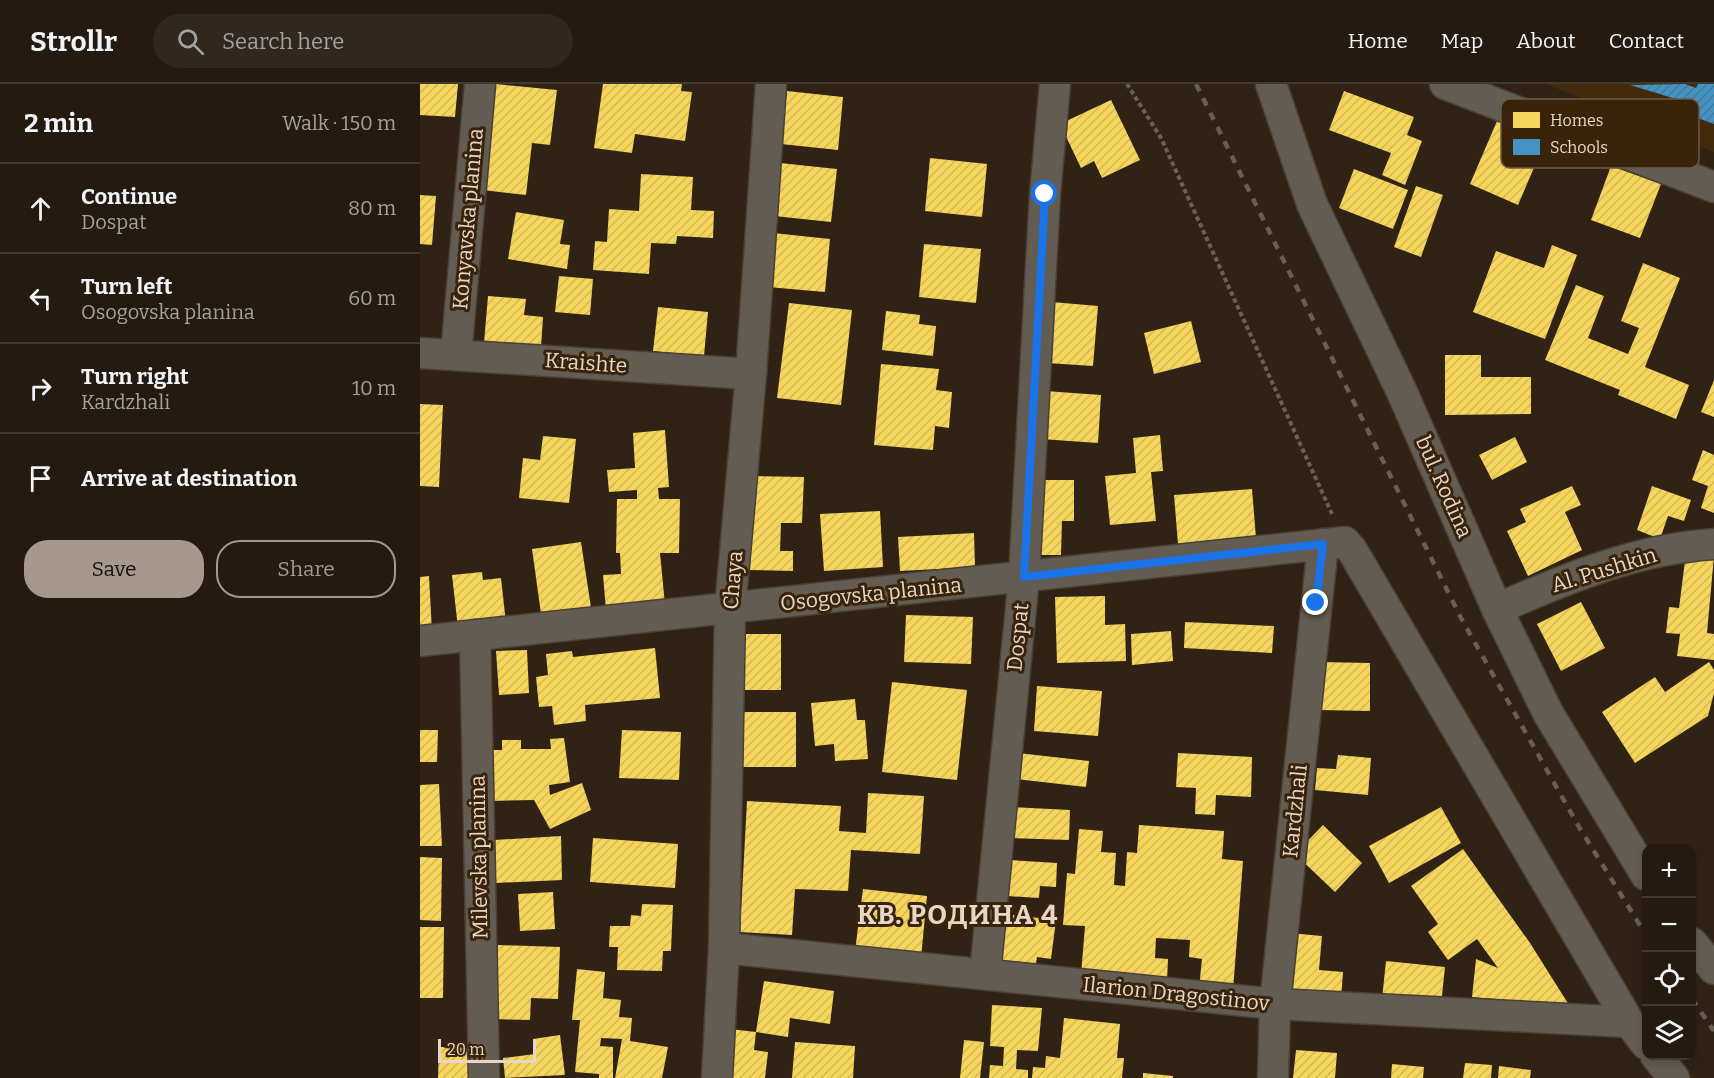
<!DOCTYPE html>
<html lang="en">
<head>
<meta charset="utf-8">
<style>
	body { margin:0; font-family:Bitter,serif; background:#30271e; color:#f1f3f6 }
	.controls { position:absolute; right:18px; bottom:18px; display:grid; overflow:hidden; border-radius:12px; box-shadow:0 3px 9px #0003 }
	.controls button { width:54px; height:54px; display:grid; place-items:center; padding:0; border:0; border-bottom:2px solid #413830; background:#241a10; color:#f1f3f6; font:30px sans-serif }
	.scale { position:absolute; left:18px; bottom:15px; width:98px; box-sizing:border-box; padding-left:6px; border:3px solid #e6d7c9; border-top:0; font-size:16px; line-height:21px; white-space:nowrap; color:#e6d7c9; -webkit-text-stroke:4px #3a230b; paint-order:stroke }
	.stop { position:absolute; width:18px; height:18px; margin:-14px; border:4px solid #1a73e8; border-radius:50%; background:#fff }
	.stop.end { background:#1a73e8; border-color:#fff; box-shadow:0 2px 6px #0008 }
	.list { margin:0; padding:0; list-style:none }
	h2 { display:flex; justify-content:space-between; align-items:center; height:78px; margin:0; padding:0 24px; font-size:26px }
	h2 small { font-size:20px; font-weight:400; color:#a3a19f }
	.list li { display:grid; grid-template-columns:39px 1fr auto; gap:18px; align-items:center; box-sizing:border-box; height:90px; padding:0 24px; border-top:2px solid #413830 }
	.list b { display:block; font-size:22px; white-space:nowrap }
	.list p { margin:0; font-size:20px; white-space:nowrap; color:#a3a19f }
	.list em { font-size:20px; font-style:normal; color:#a3a19f }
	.actions { display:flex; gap:12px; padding:18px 24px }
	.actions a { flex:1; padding:14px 0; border:2px solid #a6988a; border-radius:24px; text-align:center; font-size:21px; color:#a6988a }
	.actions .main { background:#a6988a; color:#111 }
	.icon { flex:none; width:33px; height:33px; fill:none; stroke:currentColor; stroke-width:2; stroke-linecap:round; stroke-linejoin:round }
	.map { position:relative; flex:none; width:1294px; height:994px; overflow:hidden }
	header { display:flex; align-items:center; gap:36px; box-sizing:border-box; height:84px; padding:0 30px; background:#241a10; border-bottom:2px solid #413830 }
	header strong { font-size:28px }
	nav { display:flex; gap:33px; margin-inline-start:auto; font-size:21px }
	.search { width:420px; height:54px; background:#30271e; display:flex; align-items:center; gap:15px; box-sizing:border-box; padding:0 21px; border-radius:33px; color:#a3a19f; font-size:22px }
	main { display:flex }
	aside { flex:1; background:#241a10 }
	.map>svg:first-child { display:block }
</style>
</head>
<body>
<header>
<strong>Strollr</strong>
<div class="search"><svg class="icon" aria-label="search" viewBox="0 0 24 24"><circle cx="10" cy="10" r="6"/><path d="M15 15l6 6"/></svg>Search here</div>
<nav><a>Home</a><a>Map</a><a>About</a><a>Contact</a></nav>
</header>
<main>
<aside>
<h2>2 min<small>Walk · 150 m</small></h2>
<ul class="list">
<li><svg class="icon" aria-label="ahead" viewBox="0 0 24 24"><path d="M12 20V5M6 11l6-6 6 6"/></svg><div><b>Continue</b><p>Dospat</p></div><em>80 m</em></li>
<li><svg class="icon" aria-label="left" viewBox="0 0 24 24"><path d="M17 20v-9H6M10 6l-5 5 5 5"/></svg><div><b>Turn left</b><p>Osogovska planina</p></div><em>60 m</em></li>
<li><svg class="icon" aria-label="right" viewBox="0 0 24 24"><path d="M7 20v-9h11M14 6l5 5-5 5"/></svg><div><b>Turn right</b><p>Kardzhali</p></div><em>10 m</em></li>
<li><svg class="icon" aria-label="arrive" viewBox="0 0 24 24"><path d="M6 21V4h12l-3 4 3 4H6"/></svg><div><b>Arrive at destination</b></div></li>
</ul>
<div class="actions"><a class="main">Save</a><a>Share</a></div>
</aside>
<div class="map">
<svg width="1294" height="994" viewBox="0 0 1294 994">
	<defs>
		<pattern id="homes-hatch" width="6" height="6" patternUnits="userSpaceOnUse" patternTransform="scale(1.5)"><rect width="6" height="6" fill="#f6d55c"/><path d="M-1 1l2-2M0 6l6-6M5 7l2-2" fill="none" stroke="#d3b756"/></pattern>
		<pattern id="schools-hatch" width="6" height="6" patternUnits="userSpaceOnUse" patternTransform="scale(1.5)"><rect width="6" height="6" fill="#4393c3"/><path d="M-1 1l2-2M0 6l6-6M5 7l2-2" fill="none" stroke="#447a9a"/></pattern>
	</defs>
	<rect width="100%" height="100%" fill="#302316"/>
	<polygon fill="#442a0d" points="1126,0 1294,0 1294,68"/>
	<g fill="url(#homes-hatch)">
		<polygon points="0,0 38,0 35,33 0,31"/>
		<polygon points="76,0 137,6 130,61 112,59 106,111 63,106"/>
		<polygon points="183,0 262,0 261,7 272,8 265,57 215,50 212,69 174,64"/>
		<polygon points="367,7 423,13 418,66 361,60"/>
		<polygon points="924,7 994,33 987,51 1002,57 985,101 962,91 971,69 909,46"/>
		<polygon points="691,16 720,76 682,94 674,77 661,84 640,40"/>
		<polygon points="1077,37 1125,58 1098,121 1050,100"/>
		<polygon points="510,74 567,80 562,133 505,127"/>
		<polygon points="360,79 417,85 411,138 354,132"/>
		<polygon points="1191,82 1241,100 1220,154 1171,136"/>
		<polygon points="934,85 988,106 973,145 919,124"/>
		<polygon points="221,90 273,93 271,126 294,127 293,154 257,152 256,160 231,159 229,190 173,186 175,157 187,158 189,125 219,127"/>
		<polygon points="996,102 1023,111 1001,173 974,163"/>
		<polygon points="0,111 16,112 12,161 0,160"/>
		<polygon points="96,128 144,136 140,160 150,161 147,185 88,175"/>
		<polygon points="353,149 410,155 405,208 348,203"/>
		<polygon points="504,160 561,165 556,219 499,213"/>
		<polygon points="1132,161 1157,171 1125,255 1053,228 1076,167 1124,184"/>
		<polygon points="1223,179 1260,194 1225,283 1269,301 1256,335 1198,311 1200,306 1125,276 1156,201 1184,212 1168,254 1208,270 1219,244 1201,237"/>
		<polygon points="139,192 173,195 170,231 135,228"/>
		<polygon points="68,212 106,215 104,231 123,233 121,263 64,259"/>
		<polygon points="632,218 678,222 673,282 627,279"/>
		<polygon points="369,219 432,226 421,321 357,314"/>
		<polygon points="238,223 288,228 284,272 233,267"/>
		<polygon points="466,227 500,231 499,240 516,242 513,272 462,266"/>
		<polygon points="771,237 781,278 734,290 724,249"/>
		<polygon points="1025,271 1061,271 1061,293 1111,293 1111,330 1025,331"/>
		<polygon points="461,280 519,285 516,306 532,308 529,344 515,342 513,366 454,361"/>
		<polygon points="1294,296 1294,333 1281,328"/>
		<polygon points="625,307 681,311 678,359 621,355"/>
		<polygon points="0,320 23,321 19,403 0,402"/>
		<polygon points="245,346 249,403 238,404 239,415 260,415 259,469 240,469 245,521 186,526 183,491 201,490 200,469 196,469 197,415 217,415 217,406 189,408 187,386 215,384 213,349"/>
		<polygon points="740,351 743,387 731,388 736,437 690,441 685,392 716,389 713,354"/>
		<polygon points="123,352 156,355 149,419 99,414 103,374 120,376"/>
		<polygon points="1095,353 1107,378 1072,396 1059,371"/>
		<polygon points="1283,366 1294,371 1294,429 1281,424 1288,402 1272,396"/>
		<polygon points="331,392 384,393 382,439 361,439 360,467 373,467 373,487 328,486"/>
		<polygon points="615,396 654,396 654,437 642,437 641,471 615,471"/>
		<polygon points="1152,402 1161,421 1145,428 1162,466 1108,492 1087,447 1106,438 1100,425"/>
		<polygon points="1232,402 1271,416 1264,437 1248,432 1240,455 1217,446"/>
		<polygon points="832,405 836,454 758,460 754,411"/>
		<polygon points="460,427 463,483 404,487 400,430"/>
		<polygon points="554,449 555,483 480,487 478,453"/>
		<polygon points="161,458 172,530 122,537 112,465"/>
		<polygon points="1266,469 1294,472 1287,549 1294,550 1294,576 1257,572 1260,550 1246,549 1249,523 1259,524"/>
		<polygon points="62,488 63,496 81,494 86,539 38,544 32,491"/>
		<polygon points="9,492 12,548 0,548 0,493"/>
		<polygon points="685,512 685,541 705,540 706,577 637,579 635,513"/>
		<polygon points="1161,518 1185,564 1141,587 1117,540"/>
		<polygon points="486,531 553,533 551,580 484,578"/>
		<polygon points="765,538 854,542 852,569 764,564"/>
		<polygon points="751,547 753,577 712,581 711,550"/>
		<polygon points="312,550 361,550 361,606 313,606"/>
		<polygon points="235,564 240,614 165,621 166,637 134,641 132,622 119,623 116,593 128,591 126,570 152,567 153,573"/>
		<polygon points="107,566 109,609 79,611 76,567"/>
		<polygon points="899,578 950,579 950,627 899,626"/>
		<polygon points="1289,578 1294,586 1294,609 1288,632 1215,679 1182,628 1235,593 1245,608"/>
		<polygon points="472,598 547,606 537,696 462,688"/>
		<polygon points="617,602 682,607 678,652 614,647"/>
		<polygon points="435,615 437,636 445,636 448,675 415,677 414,660 395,662 391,619"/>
		<polygon points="317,628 376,628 376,683 318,683"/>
		<polygon points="0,646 18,646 17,678 0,678"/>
		<polygon points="202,646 261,648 259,696 199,694"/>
		<polygon points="144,654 150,698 129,701 130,711 162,699 171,726 130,745 114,716 70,717 69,666 82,666 82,656 101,656 101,665 131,665 130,655"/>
		<polygon points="598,669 669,677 666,703 595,695"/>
		<polygon points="758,669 832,673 831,713 796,711 795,731 775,730 776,704 756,703"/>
		<polygon points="918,671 951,674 948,711 895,706 897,684 916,685"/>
		<polygon points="19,700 22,762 0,762 0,701"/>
		<polygon points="448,709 504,712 500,770 431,766 428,807 375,805 372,851 320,848 327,717 421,722 419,747 446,749"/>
		<polygon points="589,723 650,726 649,756 588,754"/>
		<polygon points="1021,723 1041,759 969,799 949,762"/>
		<polygon points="719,741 804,747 802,775 823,777 813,906 779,904 782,875 769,873 770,856 736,854 735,874 748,875 747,897 661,891 665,842 643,841 647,789 655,790 659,745 683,747 681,768 696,769 694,801 705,802 707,768 717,769"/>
		<polygon points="903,741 942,779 915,808 875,770"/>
		<polygon points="141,752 142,796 76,799 74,756"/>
		<polygon points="173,754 258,760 255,804 170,798"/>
		<polygon points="1043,765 1110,859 1149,921 1052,913 1056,875 1078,884 1057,855 1028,876 1008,848 1018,840 991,802"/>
		<polygon points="0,773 22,774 21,837 0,836"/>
		<polygon points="590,776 637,779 636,803 620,802 619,814 587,812"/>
		<polygon points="443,805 507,812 501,874 435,867"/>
		<polygon points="133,808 135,845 100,847 98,810"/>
		<polygon points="222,820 253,821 251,867 243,867 242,887 197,886 198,863 189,863 190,842 210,842 211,831 221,832"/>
		<polygon points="578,829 636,836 631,875 617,873 615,887 571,881"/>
		<polygon points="0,843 24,843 23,914 0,914"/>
		<polygon points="870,849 902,852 899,886 923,888 921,916 864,910"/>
		<polygon points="78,861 140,863 138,915 111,914 110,936 64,935 77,898"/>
		<polygon points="966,877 1025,883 1021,921 962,915"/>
		<polygon points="157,885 185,888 183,914 201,916 199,933 212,934 210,957 248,963 242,994 195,994 202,955 181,954 180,962 193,963 193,994 179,994 179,990 155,988 160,936 152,936"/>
		<polygon points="344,897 414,907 410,940 370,934 368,953 336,948 334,966 348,968 345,994 303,994 310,945 336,948"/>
		<polygon points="572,921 622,924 618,967 597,966 596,985 608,986 608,994 569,994 570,981 583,982 584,963 570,962"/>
		<polygon points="644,934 700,940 697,974 704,974 702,994 612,994 613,983 625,984 626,972 640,974"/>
		<polygon points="140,951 145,991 85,994 83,974 115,970 113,955"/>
		<polygon points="544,956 564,958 560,994 540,994"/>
		<polygon points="375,958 435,962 433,994 372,994"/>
		<polygon points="19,963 52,964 51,994 18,994"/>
		<polygon points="876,966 917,969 915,994 873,994"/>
		<polygon points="1045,979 1072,981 1071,994 1043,994"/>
		<polygon points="972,980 1004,983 1003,994 971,994"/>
		<polygon points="1079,982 1111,986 1110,994 1078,994"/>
		<polygon points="723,989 753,992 753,994 723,994"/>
	</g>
	<polygon fill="url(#schools-hatch)" points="1265,0 1276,4 1278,0 1294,0 1294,40 1264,29 1266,18 1210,1"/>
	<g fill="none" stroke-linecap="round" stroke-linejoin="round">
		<g stroke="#4b4034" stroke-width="33">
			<g id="minor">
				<polyline points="851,0 892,120 982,308 1077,525 1128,629 1226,791"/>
				<polyline points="1025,0 1294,103"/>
				<polyline points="0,269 331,290"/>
				<polyline points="36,271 60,0"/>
				<path d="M 1077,525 C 1147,494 1217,465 1294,460"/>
				<polyline points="55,551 64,994"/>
				<polyline points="0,557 925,458 932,466 1209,938 1226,960"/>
				<polyline points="1272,859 1294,885"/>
				<polyline points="304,864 855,920 1209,938"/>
				<polyline points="565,890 604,493 625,110 635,0"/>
				<polyline points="1236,972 1254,994"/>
				<polyline points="297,994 304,864 310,525 331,290 351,0"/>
				<polyline points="853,994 855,920 903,460"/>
			</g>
		</g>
		<polyline stroke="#696157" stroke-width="4" stroke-dasharray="4.5 3" stroke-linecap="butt" points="707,0 741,54 912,430"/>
		<use href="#minor" stroke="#635c52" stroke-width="30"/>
		<g stroke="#665f56" stroke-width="4.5" stroke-dasharray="8 8" stroke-linecap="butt">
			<polyline points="776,0 1041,534 1159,743 1226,851"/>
			<polyline points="1272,915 1294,947"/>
		</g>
	</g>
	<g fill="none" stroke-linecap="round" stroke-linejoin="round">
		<polyline stroke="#1a73e8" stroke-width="8" points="625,110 604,493 903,460 896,519"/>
	</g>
	<g text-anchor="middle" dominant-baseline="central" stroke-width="6" stroke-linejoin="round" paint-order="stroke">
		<g font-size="21" fill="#e6d7c9" stroke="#3a230b">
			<text transform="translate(48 135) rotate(-85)">Konyavska planina</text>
			<text transform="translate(166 279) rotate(4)">Kraishte</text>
			<text transform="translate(1024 403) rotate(66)">bul. Rodina</text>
			<text transform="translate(1184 486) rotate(-17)">Al. Pushkin</text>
			<text transform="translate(313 496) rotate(-85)">Chaya</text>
			<text transform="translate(451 510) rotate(-6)">Osogovska planina</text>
			<text transform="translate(598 553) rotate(-84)">Dospat</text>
			<text transform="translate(875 727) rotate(-84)">Kardzhali</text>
			<text transform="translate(59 773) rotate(-91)">Milevska planina</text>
			<text transform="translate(756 910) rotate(6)">Ilarion Dragostinov</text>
		</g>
		<g font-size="27" font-weight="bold" letter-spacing="1.5" fill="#e6d7c9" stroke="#3a230b">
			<text x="538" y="831">КВ. РОДИНА 4</text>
		</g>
	</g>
	<rect x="1081" y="15" width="198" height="69" rx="9" fill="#3a230b" stroke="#6e5944" stroke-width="1.5"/>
	<rect x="1093" y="28" width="27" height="16" fill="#f6d55c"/>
	<rect x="1093" y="55" width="27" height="16" fill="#4393c3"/>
	<g font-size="16" fill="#e6d7c9">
		<text x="1130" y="42">Homes</text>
		<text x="1130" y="69">Schools</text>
	</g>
</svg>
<div class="controls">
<button>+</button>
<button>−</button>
<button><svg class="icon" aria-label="locate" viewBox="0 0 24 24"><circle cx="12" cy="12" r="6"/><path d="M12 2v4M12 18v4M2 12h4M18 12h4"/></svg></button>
<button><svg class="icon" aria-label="layers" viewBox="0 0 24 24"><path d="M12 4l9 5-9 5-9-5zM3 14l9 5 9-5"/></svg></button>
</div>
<div class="scale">20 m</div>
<div class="stop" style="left:625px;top:110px"></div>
<div class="stop end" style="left:896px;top:519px"></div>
</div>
</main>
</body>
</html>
